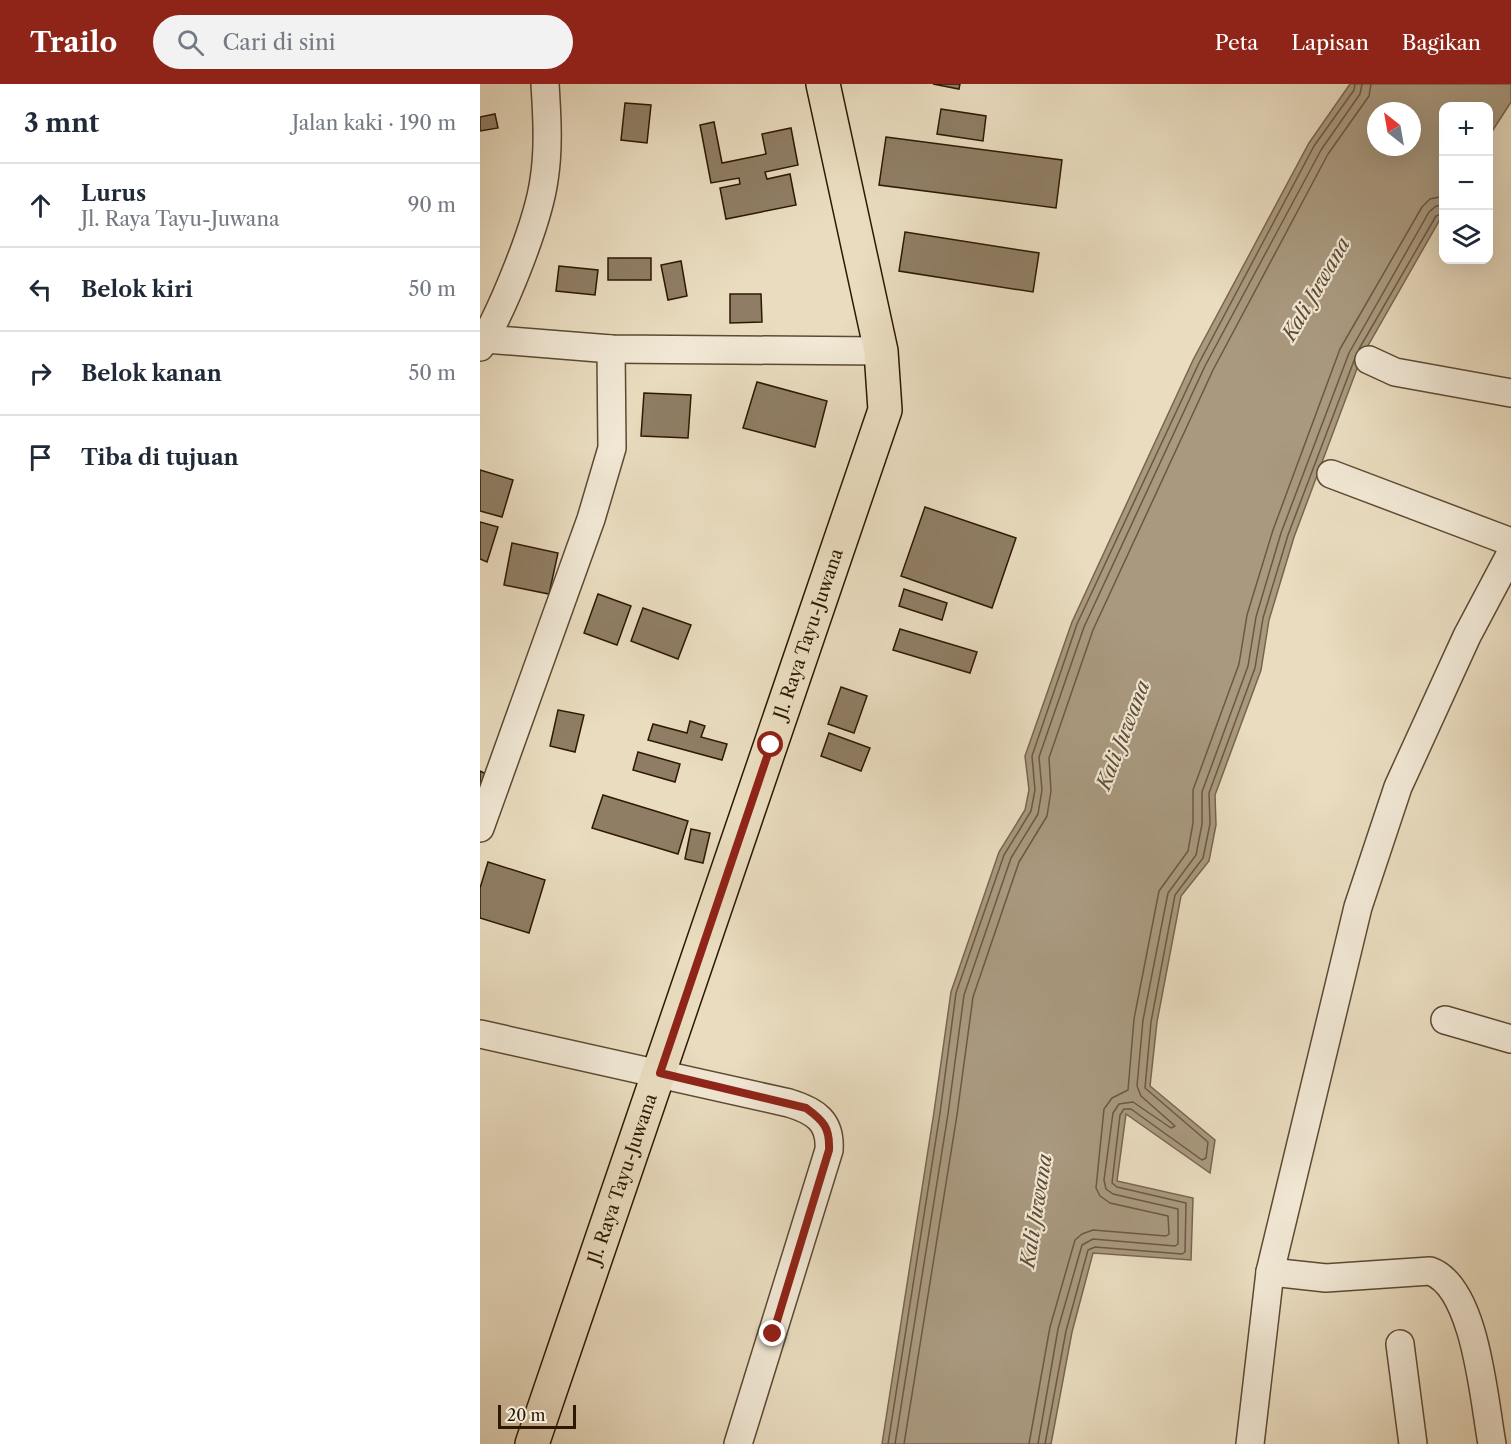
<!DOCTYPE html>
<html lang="id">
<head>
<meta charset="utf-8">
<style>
	body { margin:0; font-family:"Libre Caslon Text",serif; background:#f2f2f3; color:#1f2937 }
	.controls { position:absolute; right:18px; top:18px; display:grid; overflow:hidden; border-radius:12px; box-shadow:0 6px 24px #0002 }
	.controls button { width:54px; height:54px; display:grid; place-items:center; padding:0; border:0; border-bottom:2px solid #e0e1e3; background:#fff; color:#1f2937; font:30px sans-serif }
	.compass { position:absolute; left:887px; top:18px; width:54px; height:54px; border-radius:50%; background:#fff; box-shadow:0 6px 24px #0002; rotate:329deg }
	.scale { position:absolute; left:18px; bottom:15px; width:78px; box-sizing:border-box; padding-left:6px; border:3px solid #2e1804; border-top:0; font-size:16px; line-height:21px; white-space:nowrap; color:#2e1804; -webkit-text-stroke:4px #f1e8d5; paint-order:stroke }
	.stop { position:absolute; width:18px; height:18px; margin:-14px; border:4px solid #8f2418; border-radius:50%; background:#fff }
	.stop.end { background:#8f2418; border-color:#fff; box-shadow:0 2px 6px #0008 }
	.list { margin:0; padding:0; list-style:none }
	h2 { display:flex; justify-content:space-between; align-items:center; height:78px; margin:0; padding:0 24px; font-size:26px }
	h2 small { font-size:20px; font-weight:400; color:#747a83 }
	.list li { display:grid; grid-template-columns:39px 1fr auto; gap:18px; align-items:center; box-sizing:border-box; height:84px; padding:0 24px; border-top:2px solid #e0e1e3 }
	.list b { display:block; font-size:22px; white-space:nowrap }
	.list p { margin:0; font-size:20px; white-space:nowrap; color:#747a83 }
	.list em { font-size:20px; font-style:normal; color:#747a83 }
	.icon { flex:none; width:33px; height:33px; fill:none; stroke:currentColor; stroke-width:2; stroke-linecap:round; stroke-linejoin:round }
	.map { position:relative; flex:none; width:1031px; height:1360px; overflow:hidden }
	header { display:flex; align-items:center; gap:36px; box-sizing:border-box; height:84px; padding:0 30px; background:#8f2418; color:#fff }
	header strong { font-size:28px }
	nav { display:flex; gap:33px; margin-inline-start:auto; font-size:21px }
	.search { width:420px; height:54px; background:#f2f2f3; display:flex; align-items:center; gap:15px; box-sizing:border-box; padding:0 21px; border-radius:33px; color:#747a83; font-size:22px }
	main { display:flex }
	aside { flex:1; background:#fff }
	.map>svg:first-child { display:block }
</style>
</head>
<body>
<header>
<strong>Trailo</strong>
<div class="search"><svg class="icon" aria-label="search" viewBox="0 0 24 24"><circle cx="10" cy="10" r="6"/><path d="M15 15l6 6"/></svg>Cari di sini</div>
<nav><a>Peta</a><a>Lapisan</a><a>Bagikan</a></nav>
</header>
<main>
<aside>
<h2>3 mnt<small>Jalan kaki · 190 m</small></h2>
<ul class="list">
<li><svg class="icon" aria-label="ahead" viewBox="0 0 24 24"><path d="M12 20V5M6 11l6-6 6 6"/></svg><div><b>Lurus</b><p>Jl. Raya Tayu-Juwana</p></div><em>90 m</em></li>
<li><svg class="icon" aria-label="left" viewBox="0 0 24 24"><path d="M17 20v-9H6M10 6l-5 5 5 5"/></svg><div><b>Belok kiri</b></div><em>50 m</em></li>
<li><svg class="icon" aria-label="right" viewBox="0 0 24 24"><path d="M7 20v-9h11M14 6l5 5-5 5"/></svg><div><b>Belok kanan</b></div><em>50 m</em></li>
<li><svg class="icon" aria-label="arrive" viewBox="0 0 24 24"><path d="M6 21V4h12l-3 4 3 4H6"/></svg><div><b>Tiba di tujuan</b></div></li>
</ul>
</aside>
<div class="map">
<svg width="1031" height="1360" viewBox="0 0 1031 1360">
	<rect width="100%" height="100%" fill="#e9dcbf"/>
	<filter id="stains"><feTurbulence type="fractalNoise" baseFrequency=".00333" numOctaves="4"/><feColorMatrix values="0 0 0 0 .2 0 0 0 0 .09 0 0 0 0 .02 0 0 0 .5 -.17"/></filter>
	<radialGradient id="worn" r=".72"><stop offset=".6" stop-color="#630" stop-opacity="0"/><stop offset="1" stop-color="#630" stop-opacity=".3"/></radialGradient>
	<path fill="#a9997f" stroke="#78654e" stroke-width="1.5" fill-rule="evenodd" d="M 870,0 L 1031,0 L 1031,18 L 1009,52 L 1008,22 L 964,22 L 963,130 L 881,274 L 814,453 L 789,536 L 781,586 L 735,711 L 736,741 L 729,777 L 701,812 L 677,938 L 670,1002 L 735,1056 L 730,1089 L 646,1030 L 637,1097 L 713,1114 L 711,1176 L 613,1169 L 592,1248 L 571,1360 L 402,1360 L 454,1028 L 471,908 L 519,768 L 545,726 L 549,706 L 545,672 L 592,538 L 713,276 L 829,59 ZM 896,27 L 932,27 L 932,63 L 896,63 Z"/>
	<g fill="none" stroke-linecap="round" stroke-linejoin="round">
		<g stroke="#6c5842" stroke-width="1.5">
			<polyline points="879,265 956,132 964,129"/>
			<polyline points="408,1360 460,1029 476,909 524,771 551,727 555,706 552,672 597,540 719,279 834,62 874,6 875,0"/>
			<polyline points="415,1360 468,1030 484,911 531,774 558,730 562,706 559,673 604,543 725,282 841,66 880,10 882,0"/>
			<polyline points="424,1360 477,1031 493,913 539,778 567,732 571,707 569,674 613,546 733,286 848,70 889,12 891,0"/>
			<polyline points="549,1360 570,1243 595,1156 602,1150 613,1146 686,1152 689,1150 688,1132 630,1119 620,1112 616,1104 624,1025 632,1014 648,1006 654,935 679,807 708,767 713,739 713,706 759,580 767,531 793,446 860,265 942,123 950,115 964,112"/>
			<polyline points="558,1360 578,1245 602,1161 613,1155 695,1162 698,1160 698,1125 633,1110 626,1105 624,1096 633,1029 639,1020 653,1018 691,1044 695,1042 661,1012 657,1002 663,936 688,809 716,771 722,740 722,708 768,582 776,533 801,449 869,269 949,128 956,122 964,121"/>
			<polyline points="565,1360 586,1247 608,1166 615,1163 702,1170 705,1168 706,1119 637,1103 632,1099 640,1031 644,1025 651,1025 722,1076 726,1074 728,1058 665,1004 671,938 695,811 723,774 730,740 729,709 775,584 783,534 808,451 875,274"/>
		</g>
	</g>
	<g fill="#8f7e65" stroke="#2e1804" stroke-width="1.5">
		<polygon points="453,0 480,0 479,5"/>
		<polygon points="145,19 171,21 167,59 141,56"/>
		<polygon points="461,25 506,32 503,57 457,50"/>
		<polygon points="15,30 18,44 0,47 0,33"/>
		<polygon points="234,38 242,79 286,70 282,50 311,44 318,81 285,88 287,95 310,90 316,121 246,135 240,104 260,100 259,94 231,99 220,41"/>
		<polygon points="406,53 582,76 576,124 399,101"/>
		<polygon points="425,148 559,169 553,208 419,187"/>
		<rect x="128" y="174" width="43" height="22"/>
		<polygon points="201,177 207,212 188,216 181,181"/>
		<polygon points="79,182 118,186 115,211 76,207"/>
		<polygon points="250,210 281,210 282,238 250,239"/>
		<polygon points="277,298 347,317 335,363 263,344"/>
		<polygon points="164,309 211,311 208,354 161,352"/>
		<polygon points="0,386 33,396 22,433 0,427"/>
		<polygon points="445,423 536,454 512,524 421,492"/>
		<polygon points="0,438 18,443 7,478 0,475"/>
		<polygon points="32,459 78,469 69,510 24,501"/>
		<polygon points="424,505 467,519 462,536 419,522"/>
		<polygon points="118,510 151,522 137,561 104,549"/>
		<polygon points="163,524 211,541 198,575 151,557"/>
		<polygon points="420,545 497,568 490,589 413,566"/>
		<polygon points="361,603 387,612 374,649 348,640"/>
		<polygon points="78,626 104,631 95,668 70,662"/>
		<polygon points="210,637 225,642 221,653 247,660 242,676 168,656 173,640 207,649"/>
		<polygon points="349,649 390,664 381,687 341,672"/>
		<polygon points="158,668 200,680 195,698 153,686"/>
		<polygon points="0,687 14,694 0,723"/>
		<polygon points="123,711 208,737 198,770 112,744"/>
		<polygon points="211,745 230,749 223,779 205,775"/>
		<polygon points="8,778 65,796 49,849 0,834 0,804"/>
	</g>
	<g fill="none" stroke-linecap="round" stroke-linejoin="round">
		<g stroke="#5d4933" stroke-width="30">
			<g id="minor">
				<polyline points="5,255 131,265 401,267"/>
				<path d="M 0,263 C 23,226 58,139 64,96 C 69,65 67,32 65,0"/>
				<polyline points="889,276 915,288 1031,309"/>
				<polyline points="851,390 1031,458"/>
				<polyline points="0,744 111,435 132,364 131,265"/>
				<polyline points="965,936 1031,955"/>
				<path d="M 0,950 L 309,1019 C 335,1027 351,1037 349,1066 L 258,1360"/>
				<path d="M 790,1188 L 846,1194 L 950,1187 C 996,1203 1004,1317 1012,1360"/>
				<polyline points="920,1260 933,1360"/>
				<polyline points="770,1360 790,1188 878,823 918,703 987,552 1031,469"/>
			</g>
		</g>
		<g stroke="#2e1804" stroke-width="36">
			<g id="major">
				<path id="s1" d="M 52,1360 L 405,326 L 401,267 L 343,0"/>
			</g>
		</g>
		<use href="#minor" stroke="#f1e8d5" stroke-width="27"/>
		<use href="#major" stroke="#e9dcbf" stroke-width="33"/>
	</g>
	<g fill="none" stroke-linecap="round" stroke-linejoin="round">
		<path stroke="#8f2418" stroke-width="8" d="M 291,661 L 180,989 L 326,1024 C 344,1037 350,1044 349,1066 L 293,1250"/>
	</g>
	<g text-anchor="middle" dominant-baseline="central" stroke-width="4.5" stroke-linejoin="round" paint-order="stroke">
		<g font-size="18" fill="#2e1804" stroke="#f1e8d5">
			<text stroke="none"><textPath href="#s1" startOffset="856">Jl. Raya Tayu-Juwana</textPath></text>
			<text stroke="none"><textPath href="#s1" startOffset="280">Jl. Raya Tayu-Juwana</textPath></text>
		</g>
		<g font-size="20" font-style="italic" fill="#5f4c35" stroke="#f1e8d5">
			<text transform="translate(836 205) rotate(-60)">Kali Juwana</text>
			<text transform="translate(643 651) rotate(-69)">Kali Juwana</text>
			<text transform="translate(556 1127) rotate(-81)">Kali Juwana</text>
		</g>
	</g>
	<rect width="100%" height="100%" filter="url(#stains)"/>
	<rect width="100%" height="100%" fill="url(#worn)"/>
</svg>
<div class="controls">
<button>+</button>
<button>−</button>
<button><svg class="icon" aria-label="layers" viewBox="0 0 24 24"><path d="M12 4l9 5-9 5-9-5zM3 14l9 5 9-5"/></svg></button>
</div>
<svg class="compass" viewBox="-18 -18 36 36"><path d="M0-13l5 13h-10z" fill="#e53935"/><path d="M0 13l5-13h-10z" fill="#747a83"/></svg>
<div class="scale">20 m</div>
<div class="stop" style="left:291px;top:661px"></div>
<div class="stop end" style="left:293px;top:1250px"></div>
</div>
</main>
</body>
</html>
